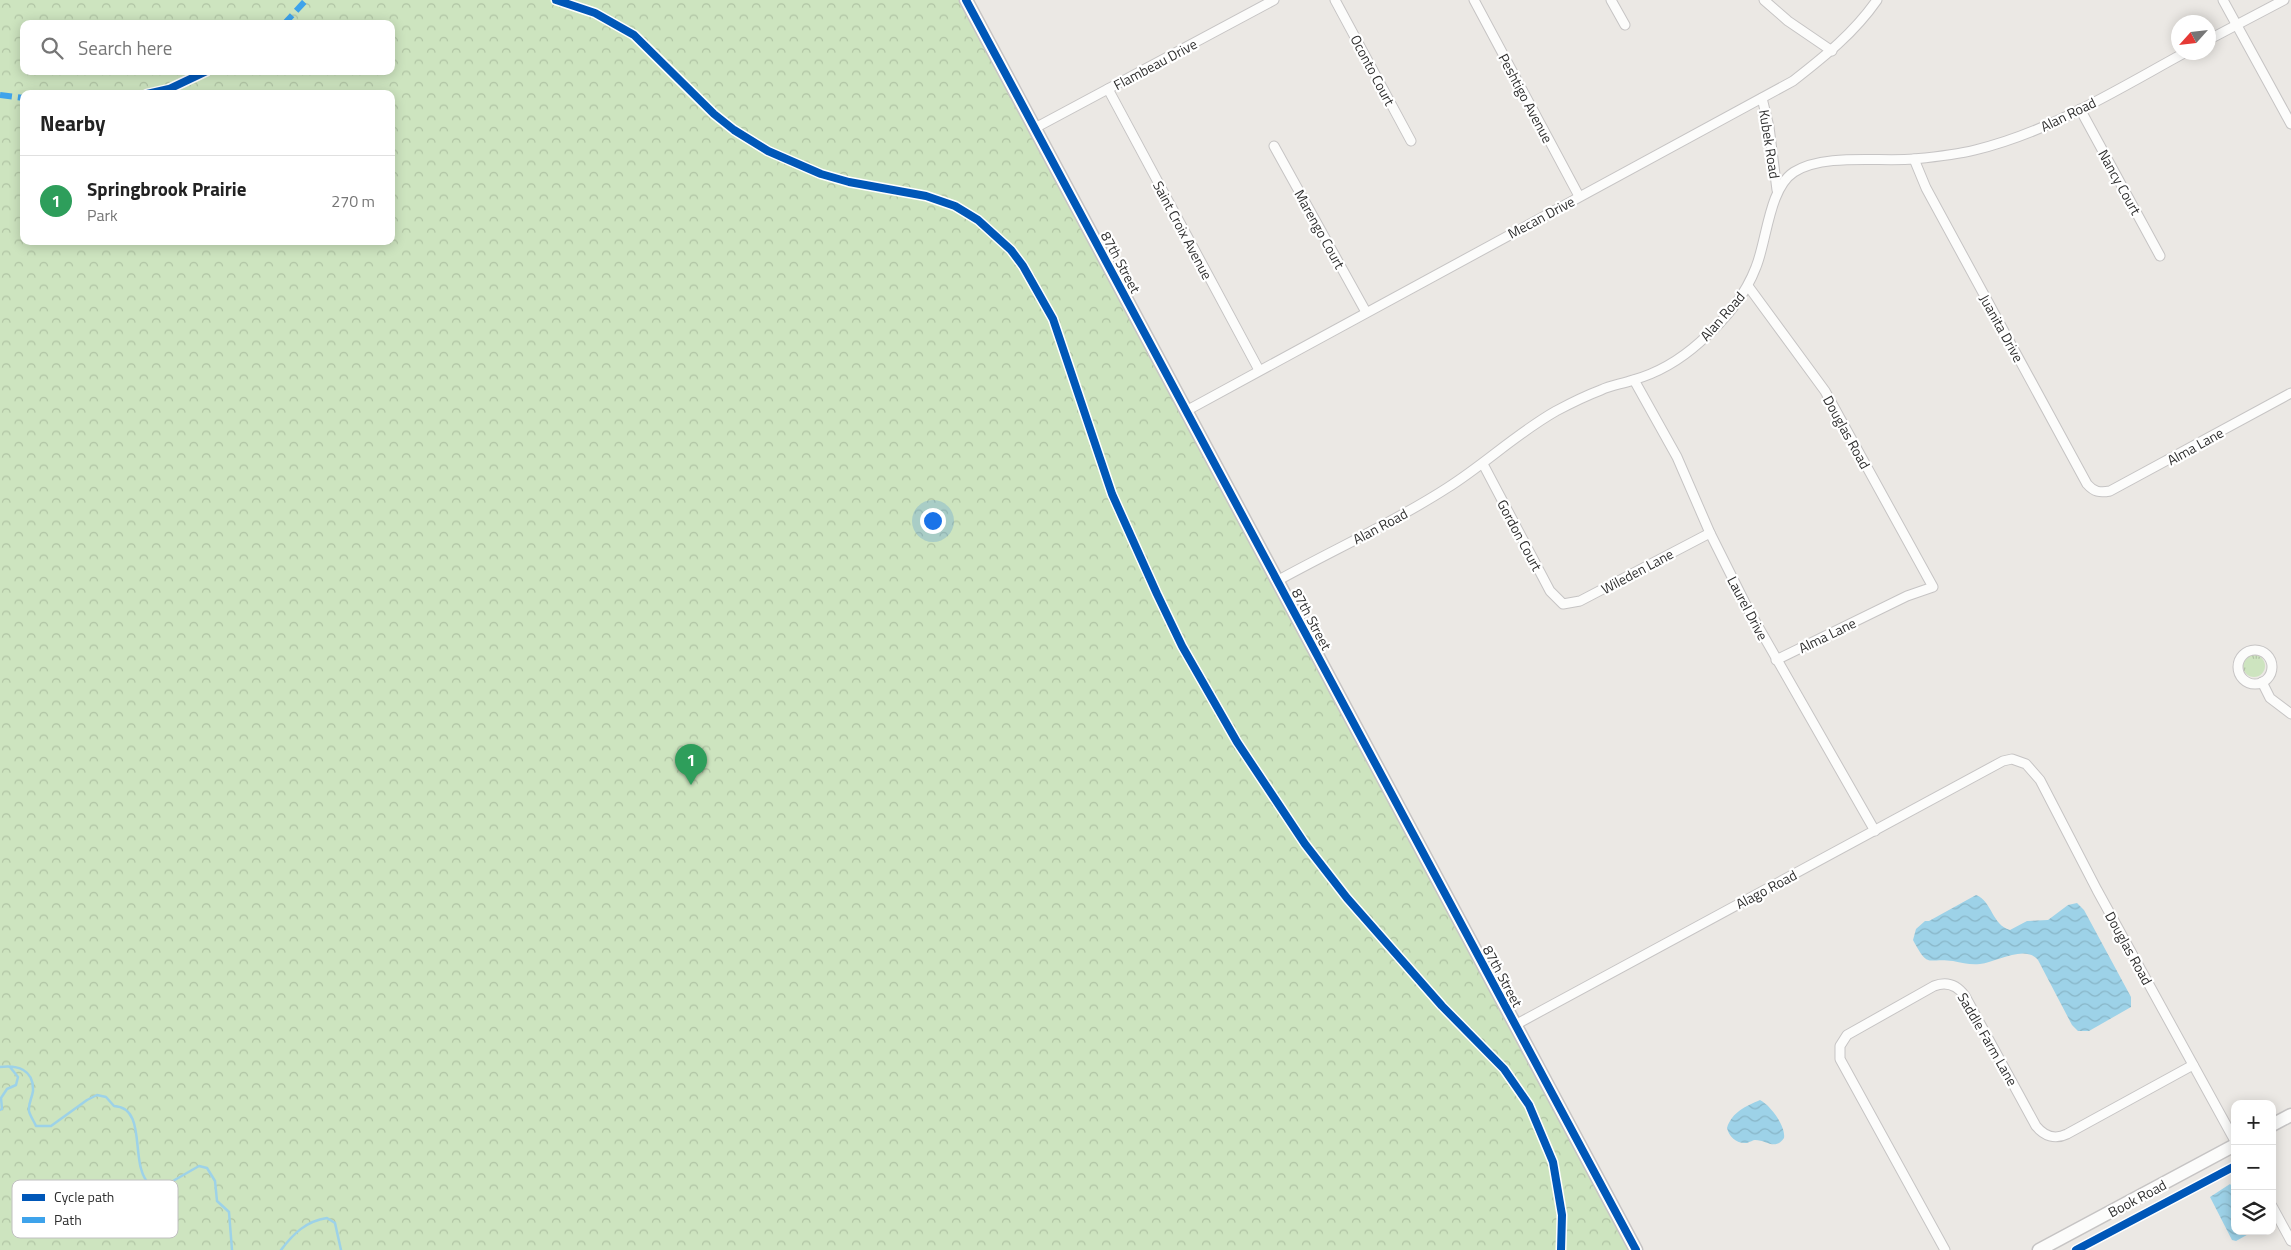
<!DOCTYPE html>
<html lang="en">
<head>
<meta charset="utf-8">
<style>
	body { margin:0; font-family:"Titillium Web",sans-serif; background:#f6f6f6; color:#222 }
	.controls { position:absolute; right:15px; bottom:15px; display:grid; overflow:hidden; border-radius:10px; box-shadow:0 2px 12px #0003 }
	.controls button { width:45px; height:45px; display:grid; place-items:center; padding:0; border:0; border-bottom:1px solid #e0e0e0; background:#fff; color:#222; font:25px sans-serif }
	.compass { position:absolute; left:2171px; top:15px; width:45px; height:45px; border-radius:50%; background:#fff; box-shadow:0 2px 12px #0003; rotate:243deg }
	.you { position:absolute; left:932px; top:520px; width:18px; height:18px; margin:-12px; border:4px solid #fff; border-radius:50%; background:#1a73e8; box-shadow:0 0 0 8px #1a73e833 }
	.badge { display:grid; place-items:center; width:32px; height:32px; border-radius:50%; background:#db2777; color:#fff; font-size:16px; font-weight:700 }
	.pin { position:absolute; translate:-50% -41px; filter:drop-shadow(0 1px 2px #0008) }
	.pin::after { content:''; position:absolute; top:26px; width:18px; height:15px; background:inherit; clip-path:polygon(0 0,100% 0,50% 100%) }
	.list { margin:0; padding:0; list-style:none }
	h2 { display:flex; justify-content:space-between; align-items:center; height:65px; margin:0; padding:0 20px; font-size:21px }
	h2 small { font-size:16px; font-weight:400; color:#767676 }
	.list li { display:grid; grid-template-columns:32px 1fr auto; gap:15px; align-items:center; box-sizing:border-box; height:90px; padding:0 20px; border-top:1px solid #e0e0e0 }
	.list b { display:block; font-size:19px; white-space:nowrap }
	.list p { margin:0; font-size:16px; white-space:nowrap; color:#767676 }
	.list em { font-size:16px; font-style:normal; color:#767676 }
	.icon { flex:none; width:28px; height:28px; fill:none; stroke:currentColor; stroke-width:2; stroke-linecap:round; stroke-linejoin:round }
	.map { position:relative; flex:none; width:2291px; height:1250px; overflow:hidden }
	.search { position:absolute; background:#fff; box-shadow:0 2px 12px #0003; left:20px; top:20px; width:375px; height:55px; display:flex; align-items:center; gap:12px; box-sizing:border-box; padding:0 18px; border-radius:10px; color:#767676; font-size:19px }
	.panel { position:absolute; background:#fff; box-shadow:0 2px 12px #0003; left:20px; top:90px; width:375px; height:155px; border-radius:10px }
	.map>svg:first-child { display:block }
</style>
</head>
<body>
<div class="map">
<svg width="2291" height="1250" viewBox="0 0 2291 1250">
	<defs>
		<pattern id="grass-tufts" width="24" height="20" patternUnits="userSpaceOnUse" patternTransform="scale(1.25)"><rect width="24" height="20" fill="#cde4bf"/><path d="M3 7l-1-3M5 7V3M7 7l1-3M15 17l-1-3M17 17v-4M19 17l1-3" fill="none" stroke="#b0c4a4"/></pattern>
		<pattern id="park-crowns" width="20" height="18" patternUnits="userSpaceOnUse" patternTransform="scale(1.25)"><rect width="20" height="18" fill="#cde4bf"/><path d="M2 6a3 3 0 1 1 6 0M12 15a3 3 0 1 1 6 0" fill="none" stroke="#b0c4a4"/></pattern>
		<pattern id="water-waves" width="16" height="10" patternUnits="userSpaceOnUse" patternTransform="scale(1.25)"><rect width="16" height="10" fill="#9dd2e8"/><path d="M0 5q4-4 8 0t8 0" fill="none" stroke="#88b5c7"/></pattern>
	</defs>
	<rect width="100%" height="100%" fill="#ebe8e4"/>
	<circle fill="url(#grass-tufts)" cx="2254" cy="666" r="11"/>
	<path fill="url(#park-crowns)" fill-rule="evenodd" d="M 0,0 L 964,0 L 1215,466 L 1628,1250 L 0,1250 ZM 24,24 L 391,24 L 391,71 L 24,71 ZM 24,94 L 391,94 L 391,241 L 24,241 Z"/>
	<g fill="url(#water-waves)">
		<path d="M 1976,895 C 1992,901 1992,925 2010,930 L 2027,921 L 2048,920 L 2068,905 L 2077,903 L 2084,910 L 2131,997 L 2131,1007 L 2089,1031 L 2078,1031 L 2072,1025 L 2038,960 C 2025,944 1997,962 1980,964 C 1970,965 1963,963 1953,961 C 1927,957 1929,970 1913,940 L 1916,929 L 1925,921 L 1929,921 Z"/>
		<path d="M 1760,1100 C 1770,1105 1786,1126 1784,1138 C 1775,1151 1767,1140 1755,1140 C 1753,1140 1750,1142 1747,1143 C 1737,1144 1729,1137 1727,1128 C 1732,1112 1746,1106 1760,1100 Z"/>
		<polygon points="2230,1184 2235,1189 2235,1231 2254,1231 2236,1241 2232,1240 2210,1197"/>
	</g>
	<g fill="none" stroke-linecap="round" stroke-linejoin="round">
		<g stroke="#9dd2e8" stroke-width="2.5">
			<path d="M 0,1067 C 17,1065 34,1069 33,1091 C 32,1098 28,1104 29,1111 C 30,1116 34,1121 36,1126 L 51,1126 L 87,1100 L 97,1095 L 106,1097 L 114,1106 C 149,1108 128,1165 150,1185 L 166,1185 L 199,1166 L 207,1168 L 215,1181 L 217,1201 L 229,1212 L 232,1250"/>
			<polyline points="0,1110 2,1109 1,1098 7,1089 16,1085 18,1077 10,1067"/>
			<path d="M 281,1250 C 293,1234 306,1221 327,1218 L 335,1223 L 341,1250"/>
		</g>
		<g stroke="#c6c4c4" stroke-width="11">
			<g id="street">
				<polyline points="1335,0 1411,141"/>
				<polyline points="1474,0 1579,196"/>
				<polyline points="1611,0 1625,25"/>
				<polyline points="1764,0 1788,21 1832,51"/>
				<polyline points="2223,0 2291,124"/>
				<polyline points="2208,40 2284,0"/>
				<polyline points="1108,89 1259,370"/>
				<polyline points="1762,98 1769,127 1777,190"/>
				<polyline points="2080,109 2160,256"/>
				<polyline points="1035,128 1274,0"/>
				<polyline points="1274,146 1366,312"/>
				<path d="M 1914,159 L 1926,188 L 2087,484 C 2094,492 2100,493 2110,491 L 2291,393"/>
				<polyline points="1748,286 1825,391 1933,587 1907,596 1776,660"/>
				<polyline points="1634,380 1677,457 1710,533 1747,607 1875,831"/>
				<path d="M 1186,411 L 1793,81 C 1825,56 1854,33 1877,0"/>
				<polyline points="1483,464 1550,591 1563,604 1580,601 1710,533"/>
				<path d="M 1277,581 C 1333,550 1393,523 1447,488 C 1485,464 1517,433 1556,411 C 1571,403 1585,396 1601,390 C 1611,385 1622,384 1633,380 C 1658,373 1680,360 1700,342 C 1723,322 1745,296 1756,267 C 1767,240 1769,188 1794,172 C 1824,153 1879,162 1914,159 C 1934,157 1955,155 1975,150 C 2050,132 2118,89 2186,52"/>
				<circle cx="2255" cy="667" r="17"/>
				<polyline points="2262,682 2270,698 2291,714"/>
				<polyline points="1515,1025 2003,761 2012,759 2026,764 2040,780 2097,890 2235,1141"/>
				<polyline points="2272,1206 2291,1241"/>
				<path d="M 1945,1250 L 1840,1059 L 1840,1046 L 1847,1035 L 1934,986 C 1947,981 1957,985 1965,996 L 2036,1126 C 2044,1136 2055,1140 2067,1134 L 2193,1065"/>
			</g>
		</g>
		<g stroke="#c6c4c4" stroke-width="15">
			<g id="secondary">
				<polyline points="966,0 1636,1250"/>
				<polyline points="2272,1125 2291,1115"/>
				<polyline points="2039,1250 2235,1145"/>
			</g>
		</g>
		<use href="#street" stroke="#fcfcfb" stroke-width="9"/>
		<use href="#secondary" stroke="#fcfcfb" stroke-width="12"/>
		<g stroke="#3ea3eb" stroke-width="6" stroke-dasharray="12 6" stroke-linecap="butt">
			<polyline points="284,24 306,0"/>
			<polyline points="0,95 24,98"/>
		</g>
		<g stroke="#fff" stroke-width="11">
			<g id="cycleway">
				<polyline points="556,0 595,13 634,35 714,114 734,130 768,151 821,174 849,182 926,196 955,206 978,220 1011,250 1023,266 1053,319 1112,494 1157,594 1182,646 1237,742 1305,844 1347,898 1442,1006 1504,1069 1529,1105 1553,1162 1562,1215 1561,1250"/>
				<polyline points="966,0 1636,1250"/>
				<polyline points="147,94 169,89 207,71"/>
				<polyline points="2076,1250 2235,1166"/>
			</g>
		</g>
		<use href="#cycleway" stroke="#0057b8" stroke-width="8"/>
	</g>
	<g text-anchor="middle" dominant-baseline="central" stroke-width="4.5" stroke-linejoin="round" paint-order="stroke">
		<g font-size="14" fill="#2e2e2e" stroke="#fff">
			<text transform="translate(1155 64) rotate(-28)">Flambeau Drive</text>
			<text transform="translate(1373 70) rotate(62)">Oconto Court</text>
			<text transform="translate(1526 98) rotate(62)">Peshtigo Avenue</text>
			<text transform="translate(2068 114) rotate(-26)">Alan Road</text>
			<text transform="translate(1770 144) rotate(81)">Kubek Road</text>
			<text transform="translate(2120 182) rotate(61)">Nancy Court</text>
			<text transform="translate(1541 217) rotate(-28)">Mecan Drive</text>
			<text transform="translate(1320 229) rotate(61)">Marengo Court</text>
			<text transform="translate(1183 230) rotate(62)">Saint Croix Avenue</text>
			<text transform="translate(1121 262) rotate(62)">87th Street</text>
			<text transform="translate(1722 316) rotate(-49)">Alan Road</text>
			<text transform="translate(2002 328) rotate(61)">Juanita Drive</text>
			<text transform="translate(1847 432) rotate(61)">Douglas Road</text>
			<text transform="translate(2195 446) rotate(-29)">Alma Lane</text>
			<text transform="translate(1380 526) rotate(-28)">Alan Road</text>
			<text transform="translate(1520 535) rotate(62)">Gordon Court</text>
			<text transform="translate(1637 571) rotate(-28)">Wileden Lane</text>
			<text transform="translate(1748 608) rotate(62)">Laurel Drive</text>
			<text transform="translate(1312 619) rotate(62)">87th Street</text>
			<text transform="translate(1827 635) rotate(-26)">Alma Lane</text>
			<text transform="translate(1766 889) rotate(-28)">Alago Road</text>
			<text transform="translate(2129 948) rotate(61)">Douglas Road</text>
			<text transform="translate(1503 976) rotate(62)">87th Street</text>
			<text transform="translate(1988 1039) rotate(60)">Saddle Farm Lane</text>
			<text transform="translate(2137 1198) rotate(-28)">Book Road</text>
		</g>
	</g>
	<rect x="12" y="1180" width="166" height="58" rx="8" fill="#fff" stroke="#c0c0c0" stroke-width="1"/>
	<rect x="22" y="1194" width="23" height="7" fill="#0057b8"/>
	<rect x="22" y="1217" width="23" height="6" fill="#3ea3eb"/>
	<g font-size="14" fill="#2e2e2e">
		<text x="54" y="1202">Cycle path</text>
		<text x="54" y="1225">Path</text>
	</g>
</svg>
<div class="controls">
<button>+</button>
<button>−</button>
<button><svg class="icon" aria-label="layers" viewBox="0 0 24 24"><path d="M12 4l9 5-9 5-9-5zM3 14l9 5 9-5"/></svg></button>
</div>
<svg class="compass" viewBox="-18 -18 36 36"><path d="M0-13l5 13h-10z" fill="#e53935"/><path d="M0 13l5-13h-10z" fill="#767676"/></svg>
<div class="you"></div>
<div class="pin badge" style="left:691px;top:785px;background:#2e9e5b">1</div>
<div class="search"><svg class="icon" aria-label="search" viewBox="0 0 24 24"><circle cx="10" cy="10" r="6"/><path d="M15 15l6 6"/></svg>Search here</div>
<section class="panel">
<h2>Nearby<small></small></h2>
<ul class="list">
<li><span class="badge" style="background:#2e9e5b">1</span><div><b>Springbrook Prairie</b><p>Park</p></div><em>270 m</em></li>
</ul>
</section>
</div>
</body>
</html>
